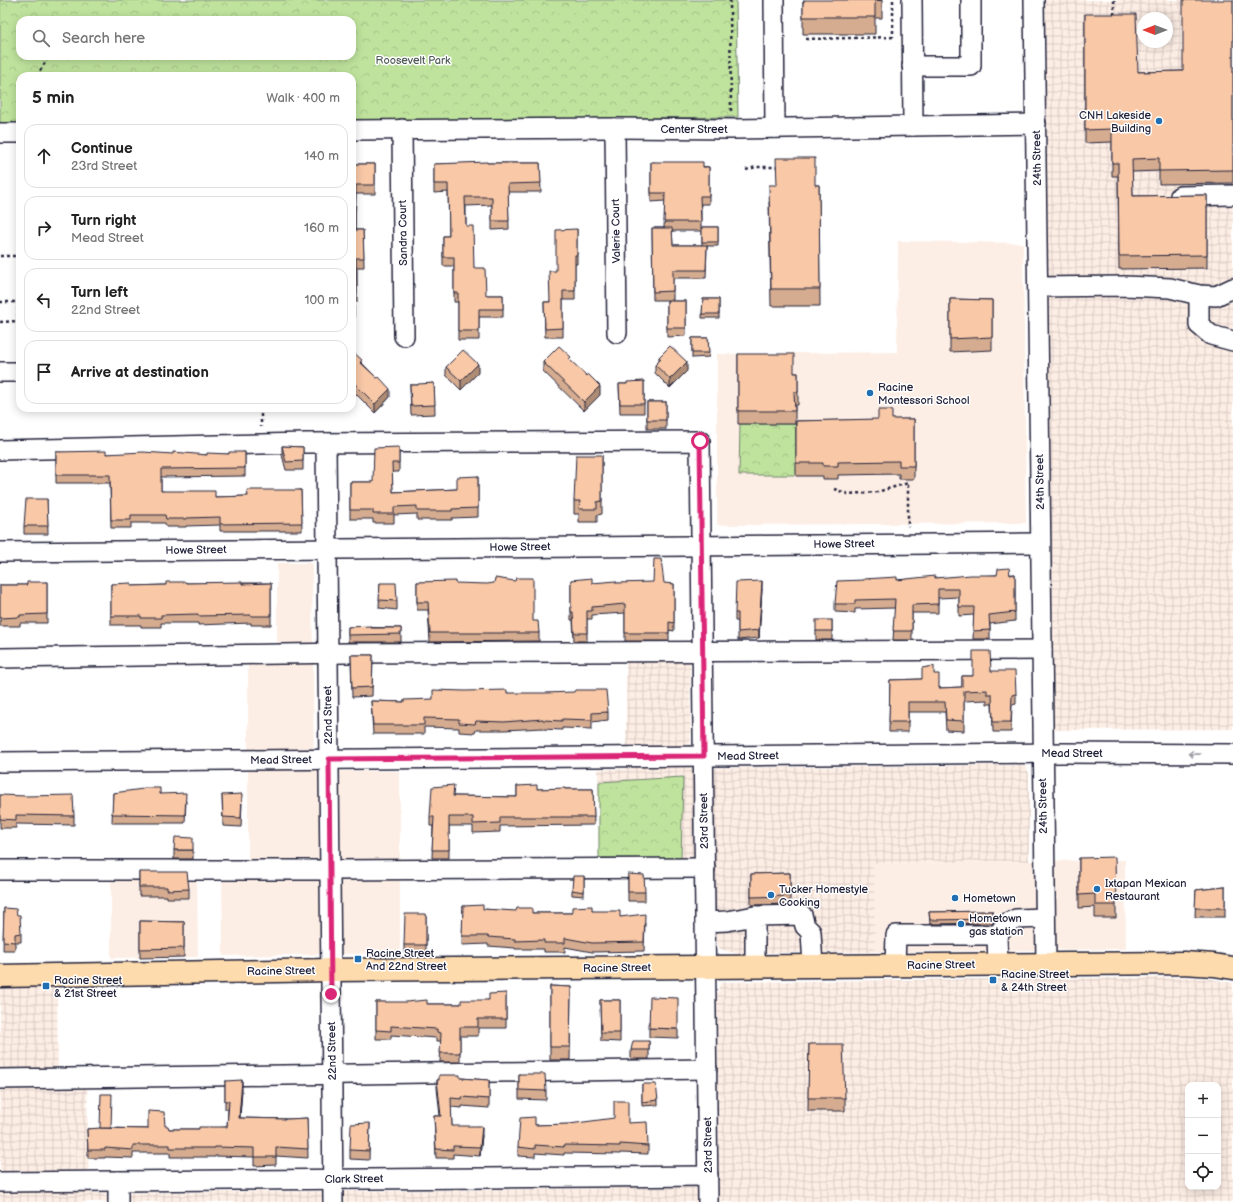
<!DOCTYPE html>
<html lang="en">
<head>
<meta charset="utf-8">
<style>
	body { margin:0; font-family:"Balsamiq Sans",sans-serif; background:#f6f6f6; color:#222 }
	.controls { position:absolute; right:12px; bottom:12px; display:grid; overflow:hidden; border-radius:8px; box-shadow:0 2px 10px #0003 }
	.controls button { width:36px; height:36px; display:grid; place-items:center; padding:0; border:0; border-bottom:1px solid #e0e0e0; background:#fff; color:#222; font:20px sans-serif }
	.compass { position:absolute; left:1137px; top:12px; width:36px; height:36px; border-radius:50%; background:#fff; box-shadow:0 2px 10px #0003; rotate:270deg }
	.stop { position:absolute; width:12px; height:12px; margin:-9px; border:3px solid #db2777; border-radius:50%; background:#fff }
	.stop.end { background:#db2777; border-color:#fff; box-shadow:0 1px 4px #0008 }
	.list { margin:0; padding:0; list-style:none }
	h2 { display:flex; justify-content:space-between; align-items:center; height:52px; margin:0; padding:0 16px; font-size:17px }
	h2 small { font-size:13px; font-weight:400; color:#767676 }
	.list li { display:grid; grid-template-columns:26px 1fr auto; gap:12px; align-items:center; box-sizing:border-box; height:64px; margin:0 8px 8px; padding:0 8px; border:1px solid #e0e0e0; border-radius:12px }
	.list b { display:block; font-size:15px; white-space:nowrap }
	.list p { margin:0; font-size:13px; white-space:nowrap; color:#767676 }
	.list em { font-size:13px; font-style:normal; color:#767676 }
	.icon { flex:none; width:22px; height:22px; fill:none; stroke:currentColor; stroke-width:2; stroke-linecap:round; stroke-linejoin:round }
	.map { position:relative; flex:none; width:1233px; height:1202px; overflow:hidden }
	.search { position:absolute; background:#fff; box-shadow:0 2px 10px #0003; left:16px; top:16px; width:340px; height:44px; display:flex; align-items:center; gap:10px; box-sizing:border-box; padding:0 14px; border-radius:12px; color:#767676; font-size:15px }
	.panel { position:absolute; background:#fff; box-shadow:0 2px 10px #0003; left:16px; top:72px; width:340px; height:340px; border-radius:12px }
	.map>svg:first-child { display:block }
</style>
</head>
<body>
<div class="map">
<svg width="1233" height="1202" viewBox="0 0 1233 1202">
	<defs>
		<pattern id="industrial-grid" width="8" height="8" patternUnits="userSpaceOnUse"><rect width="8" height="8" fill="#fdeee5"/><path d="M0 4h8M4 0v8" fill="none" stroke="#d9ccc5"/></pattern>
		<pattern id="park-crowns" width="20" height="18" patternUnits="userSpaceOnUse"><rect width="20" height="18" fill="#bfe39d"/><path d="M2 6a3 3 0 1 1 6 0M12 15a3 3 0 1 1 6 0" fill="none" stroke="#a4c288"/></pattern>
	</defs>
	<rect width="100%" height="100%" fill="#fff"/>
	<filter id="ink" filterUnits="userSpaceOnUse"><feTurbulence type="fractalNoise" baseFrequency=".025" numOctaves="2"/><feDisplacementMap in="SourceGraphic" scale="8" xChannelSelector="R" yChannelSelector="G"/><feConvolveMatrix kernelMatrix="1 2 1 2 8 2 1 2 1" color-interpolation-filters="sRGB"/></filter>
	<g filter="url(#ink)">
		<g fill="#fdeee5">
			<polygon points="898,241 1023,243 1026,523 717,525 717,354 897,352"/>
			<polygon points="277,563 311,563 312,566 314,771 400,771 400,953 223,956 222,870 248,862 248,658 277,658"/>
			<polygon points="1125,860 1126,949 875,952 873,863"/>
			<polygon points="197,870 198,957 111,958 111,872"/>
		</g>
		<g fill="url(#industrial-grid)" fill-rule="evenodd">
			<path d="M 1045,0 L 1233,0 L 1233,729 L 1052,730 ZM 1143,18 L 1167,18 L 1167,42 L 1143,42 Z"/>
			<polygon points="626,655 690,655 691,768 1025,765 1029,773 1029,861 874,863 875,952 735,953 723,950 719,948 716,940 715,860 599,858 598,769 626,769"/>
			<path d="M 1189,977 L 1206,978 L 1233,983 L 1233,1202 L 0,1202 L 0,988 L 57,987 L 58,1081 L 87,1081 L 89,1193 L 367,1191 L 719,1187 L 717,994 L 720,984 L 724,982 ZM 1188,1085 L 1218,1085 L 1218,1187 L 1188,1187 Z"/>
		</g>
		<g fill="url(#park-crowns)" stroke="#70826c" fill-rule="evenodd">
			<path d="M 0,0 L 736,0 L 738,117 L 352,121 L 352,76 L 20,76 L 20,125 L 0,125 ZM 20,20 L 352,20 L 352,56 L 20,56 Z"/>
			<polygon points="740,424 796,424 798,475 739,475"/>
			<polygon points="683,777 681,859 599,858 599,782"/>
		</g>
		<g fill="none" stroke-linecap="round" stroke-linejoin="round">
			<g stroke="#22223b" stroke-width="22">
				<g id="minor">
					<polyline points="774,0 775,128"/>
					<polyline points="912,0 913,126"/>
					<polyline points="1034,0 1046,964"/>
					<polyline points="912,66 971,66 971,0"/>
					<polyline points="615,128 617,333"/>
					<polyline points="402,129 404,336"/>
					<polyline points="352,130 615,128 732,129 1036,124"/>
					<polyline points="0,133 20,133"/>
					<polyline points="1180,196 1233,195"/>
					<polyline points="1038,287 1125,286 1170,288 1199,295 1216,296 1233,288"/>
					<polyline points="1199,295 1199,325 1211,335 1233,341"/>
					<polyline points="0,372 20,372"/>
					<polyline points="326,443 333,1202"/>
					<polyline points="0,450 306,443 700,441 708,1202"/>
					<polyline points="0,552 1040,543"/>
					<polyline points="0,658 348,653 1042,650"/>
					<polyline points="0,762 1064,753 1233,754"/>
					<polyline points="0,870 330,870 705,868"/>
					<polyline points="705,922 727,921 755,916"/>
					<polyline points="997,935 998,965"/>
					<polyline points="895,965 896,935 997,935 1007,923 1016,919 1045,918"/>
					<polyline points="755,967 755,916 802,915 805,926 811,932 813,966"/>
					<polyline points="0,1079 707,1069"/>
					<polyline points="118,1181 118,1202"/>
					<polyline points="0,1182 708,1176"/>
				</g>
			</g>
			<g stroke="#22223b" stroke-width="25">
				<polyline id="major" points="0,976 331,970 1184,963 1214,965 1233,968"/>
			</g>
			<g stroke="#22223b" stroke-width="2.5" stroke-dasharray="3 3" stroke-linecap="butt">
				<polyline points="730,0 731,113"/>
				<polyline points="893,0 893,37"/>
				<polyline points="1114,0 1114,16"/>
				<polyline points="806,39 896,37"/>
				<polyline points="37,76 49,56"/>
				<polyline points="746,170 756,167 779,167"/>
				<polyline points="0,256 20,256"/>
				<polyline points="18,301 18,321"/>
				<polyline points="0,302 20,302"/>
				<polyline points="0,322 18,321 19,356"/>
				<polyline points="261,408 261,427"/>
				<polyline points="834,489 848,494 877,492 908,483 908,527"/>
			</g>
			<use href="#minor" stroke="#fff" stroke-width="19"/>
			<use href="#major" stroke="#fedbac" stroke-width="22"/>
		</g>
		<g fill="#d5ac90" stroke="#22223b">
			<polygon points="882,0 882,18 875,18 875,34 803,34 803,2"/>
			<polygon points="1233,0 1233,183 1159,184 1159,171 1132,172 1133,196 1207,195 1207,268 1119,269 1118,176 1112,176 1112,142 1085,143 1085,14 1138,72 1183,71"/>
			<polygon points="651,162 709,167 709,204 701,204 701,231 672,231 673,245 702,245 702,227 718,227 718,246 707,246 706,278 673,278 673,300 653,300 652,228 664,228 665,201 651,202"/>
			<polygon points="487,163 540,163 541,192 508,192 509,229 492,230 492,205 466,206 466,226 474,268 486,295 503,295 503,317 479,317 479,340 458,340 458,302 454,302 454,266 443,266 443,236 449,236 448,192 434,193 434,164"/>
			<polygon points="352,164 375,164 375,194 356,194 355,230 363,230 364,267 357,267 357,302 354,302 354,341 352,341"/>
			<polygon points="815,185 819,185 820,306 771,306 769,202"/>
			<polygon points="577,229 577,264 575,264 575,300 563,300 563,337 545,337 544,302 550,302 556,271"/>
			<polygon points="703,299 719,299 719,318 702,318"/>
			<polygon points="950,299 992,300 992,350 950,352"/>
			<polygon points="667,301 686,301 686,336 667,337"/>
			<polygon points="692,338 708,338 709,357 692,358"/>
			<polygon points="352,351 362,363 377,378 390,397 375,413 352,390"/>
			<polygon points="738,354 794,373 798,373 798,405 795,405 795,424 738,424"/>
			<polygon points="659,357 687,371 670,388 655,373 655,365 659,361"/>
			<polygon points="571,361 600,395 584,411 543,371 543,362"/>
			<polygon points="446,367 478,373 461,390 446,375"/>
			<polygon points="644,381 644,413 620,413 619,384 627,384"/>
			<polygon points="434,383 435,414 411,415 410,385 418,385"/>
			<rect x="647" y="402" width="19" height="27"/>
			<polygon points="914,419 914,479 899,479 899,474 838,475 838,479 823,479 823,476 796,476 796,421"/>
			<polygon points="282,446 303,447 303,470 286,470 282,455"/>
			<polygon points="399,447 399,472 392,472 393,492 457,489 478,476 478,517 452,518 452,520 417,520 417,514 394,515 394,523 373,523 373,519 350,519 350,482 373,482"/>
			<polygon points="56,452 106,454 207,455 229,454 245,452 245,476 161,477 161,491 215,497 248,496 301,490 302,531 220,531 220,525 186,526 186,527 166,527 165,523 131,523 131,528 111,528 110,483 56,483"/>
			<polygon points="602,455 602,514 597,515 597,522 579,522 579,514 574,514 574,501"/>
			<polygon points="47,499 48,534 24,534 24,526"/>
			<polygon points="1015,574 1015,621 990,624 990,639 973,639 974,615 959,616 959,597 938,598 938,613 912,613 912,640 893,640 895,608 855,609 855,613 835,612 835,604 897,580"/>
			<polygon points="571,580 592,583 674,584 674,631 669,630 669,641 625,641 625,613 592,615 592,619 587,619 587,641 574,641 573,620 571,620"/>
			<polygon points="47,582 47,623 20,623 20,626 0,626 0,585 27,585"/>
			<polygon points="417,582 455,583 533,621 539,633 539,641 430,642 428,610 417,610"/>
			<polygon points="186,583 271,583 271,625 251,625 251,623 198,625 198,623 161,623 161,627 141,627 141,625 111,625 111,584 131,586 166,585"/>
			<polygon points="380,583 397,601 397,610 379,608"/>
			<polygon points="762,589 759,638 738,640 738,621 735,621 735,613"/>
			<polygon points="832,620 832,640 816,640 816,631"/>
			<polygon points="348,627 401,628 401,642 348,642"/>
			<polygon points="351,655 373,655 372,696 352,697"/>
			<polygon points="991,671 1016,694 1016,704 1012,705 1011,732 993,732 992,704 987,704 987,700 964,701 964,731 946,730 945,712 908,712 908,732 889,732 890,680 922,679 934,674 939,688 962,687 962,676 973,676"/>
			<polygon points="507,693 608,712 608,720 592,722 592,729 562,728 562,730 543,729 543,728 504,730 476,730 475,733 459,732 459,728 424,727 424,734 373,734 371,701 404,702"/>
			<polygon points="517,786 537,789 593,789 594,825 500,826 500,832 473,833 473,826 449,826 449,858 432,858 433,826 430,826 430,817 453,796 517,797"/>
			<polygon points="113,793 160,794 186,801 185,823 112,823"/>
			<polygon points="0,795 74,816 74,825 16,824 16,828 0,828"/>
			<polygon points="222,795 242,803 241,827 223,826"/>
			<rect x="174" y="850" width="19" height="9"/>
			<polygon points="1079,858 1116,905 1116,918 1095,918 1095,907 1079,908"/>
			<polygon points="139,872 189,889 189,898 167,898 167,896 139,896"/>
			<polygon points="790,873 790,904 751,905 751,874"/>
			<polygon points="628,874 645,892 645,901 628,901"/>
			<polygon points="584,876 584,896 572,895 572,890"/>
			<polygon points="1225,887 1225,917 1195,917 1196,890"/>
			<polygon points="463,906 483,909 532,913 572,913 592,911 620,917 645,923 644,951 592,952 565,947 565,952 544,952 544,949 515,949 515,948 488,946 488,944 462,945"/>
			<polygon points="4,908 21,933 21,942 15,942 15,950 3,950"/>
			<polygon points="993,911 993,923 930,924 929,912"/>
			<polygon points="426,914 426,953 404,953 404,945"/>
			<polygon points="140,921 184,922 184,957 140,958"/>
			<polygon points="550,986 571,987 570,1060 550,1060"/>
			<polygon points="506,993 506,1028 478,1028 478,1036 460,1036 460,1062 440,1062 441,1041 437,1041 437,1038 391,1035 391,1039 376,1039 376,1002 427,1004 461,1004 489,1000"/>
			<polygon points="600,1000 620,1000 620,1042 601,1041"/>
			<polygon points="649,1028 678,1029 678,1038 649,1037"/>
			<polygon points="649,1041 649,1059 631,1059 631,1050"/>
			<polygon points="809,1044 845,1098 845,1111 808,1111"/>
			<polygon points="519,1074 546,1091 546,1100 519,1099"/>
			<polygon points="460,1078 489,1080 489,1108 462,1106 462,1108 451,1107 452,1126 482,1135 480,1156 453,1154 453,1158 436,1158 434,1116 440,1116 437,1088 437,1080"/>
			<polygon points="225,1081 242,1089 240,1118 288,1119 307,1118 308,1158 276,1156 276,1165 254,1166 254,1157 215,1156 215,1157 170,1157 170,1153 133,1153 133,1158 105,1157 105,1158 88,1158 87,1129 111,1128 148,1129 165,1126 169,1129 199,1129 227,1127 228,1109 225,1109"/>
			<polygon points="642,1084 658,1100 658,1105 642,1106"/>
			<polygon points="370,1123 369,1160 350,1159 350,1150"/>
			<polygon points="628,1123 648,1146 648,1154 620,1153 620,1154 564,1153 564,1155 535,1153 535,1157 518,1156 518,1147 535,1125"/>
		</g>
		<g fill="#ae8c75" stroke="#22223b">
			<polygon points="687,362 687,371 670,388 670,379"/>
			<polygon points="478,364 478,373 461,390 461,381"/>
			<polygon points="600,386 600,395 584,411 584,402"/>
			<polygon points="390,389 390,397 375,413 375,404"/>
			<polygon points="762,581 762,589 759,638 759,630"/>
			<polygon points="242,1080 242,1089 239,1127 239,1118"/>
			<polygon points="482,1126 482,1135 480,1156 480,1147"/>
		</g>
		<g fill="#f8c8a7" stroke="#22223b">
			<polygon points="804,0 882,0 875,0 875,17 803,17 803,2 804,2"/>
			<polygon points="1183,0 1233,0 1233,170 1159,171 1159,158 1132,159 1133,196 1207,195 1207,255 1119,256 1118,163 1112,163 1112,129 1085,130 1085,14 1136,14 1138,72 1183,71"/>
			<polygon points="776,158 815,158 815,185 819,185 820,289 771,289 769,185 777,185"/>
			<polygon points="487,162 487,163 540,163 541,183 508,184 509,221 492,221 492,197 465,197 466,226 473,226 474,268 485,268 486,295 503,295 503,309 479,309 479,331 458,331 458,293 454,293 454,257 443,257 443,236 449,236 448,184 434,184 434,164"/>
			<polygon points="651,162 703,162 703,167 709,167 709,196 700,196 701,222 664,222 665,193 651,193"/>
			<polygon points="352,164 375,164 375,185 356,185 355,230 363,230 364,258 356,258 357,294 354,294 354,332 352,332"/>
			<rect x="702" y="227" width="16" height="15"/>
			<polygon points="652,228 672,228 673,245 707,245 706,270 673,270 673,291 653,292"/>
			<polygon points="577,229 577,255 575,255 575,291 563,291 563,328 545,329 544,302 550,302 549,271 556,271 556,230"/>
			<polygon points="703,299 719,299 719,314 702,314"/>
			<polygon points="950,299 992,300 992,337 950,339"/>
			<rect x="667" y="301" width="19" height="27"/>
			<polygon points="692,338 708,338 709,353 692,353"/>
			<polygon points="559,346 571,357 569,359 587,376 588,374 600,386 584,402 543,362"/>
			<polygon points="670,346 687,362 670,379 655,365 661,359 659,357"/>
			<polygon points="463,350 478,364 461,381 446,367"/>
			<polygon points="352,351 362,360 360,362 377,378 379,377 390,389 375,404 352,381"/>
			<polygon points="738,354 794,354 794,373 798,373 798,392 794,392 795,411 738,411"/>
			<polygon points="644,381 644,404 620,404 619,384 627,384 627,382"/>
			<polygon points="434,383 435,405 411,406 410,385 418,385 418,384"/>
			<rect x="647" y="402" width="19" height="18"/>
			<polygon points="878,410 892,410 892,419 914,419 914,466 899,466 899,461 838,462 838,466 823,466 823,463 796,463 796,421 878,419"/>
			<polygon points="282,446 303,447 303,461 286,462"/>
			<polygon points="399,447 399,463 392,463 393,492 457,489 457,477 478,476 478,508 452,509 452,511 417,511 417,506 394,507 394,514 373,514 373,510 350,510 350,482 373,482 374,448"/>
			<polygon points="106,451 106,454 143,452 173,454 173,452 207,455 207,453 229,454 229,452 245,452 245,468 161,469 161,491 215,491 215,497 248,496 247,490 301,490 302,523 220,524 220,517 186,518 186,519 166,519 165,515 131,515 131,520 111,520 110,475 56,475 56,452"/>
			<polygon points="576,455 602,455 602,501 597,502 597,509 579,509 580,501 574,501"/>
			<polygon points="26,499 47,499 48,526 24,526"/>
			<polygon points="654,559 661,559 664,583 674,584 674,623 669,622 669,633 625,633 625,604 592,607 592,611 587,611 587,633 574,633 573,612 571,612 571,580 592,578 592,583 616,581 616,583 653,582"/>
			<polygon points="1009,568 1010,575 1015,574 1015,612 989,615 990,630 973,631 974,607 959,607 959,589 938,589 938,604 912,605 912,631 893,631 895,599 855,600 855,604 835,604 837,581 864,580 864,579 897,577 897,580 935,576 935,578 971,575 997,575 998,569"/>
			<polygon points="495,578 515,581 516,578 533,578 533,621 538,621 539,633 430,633 428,602 417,602 417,582 455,581 455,583 487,584 494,583"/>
			<polygon points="762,581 759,630 738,632 738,613 735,613 736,582"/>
			<polygon points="27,582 47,582 47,614 20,615 20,617 0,618 0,585 27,585"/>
			<polygon points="166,582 186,582 186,583 242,582 242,584 271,583 271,616 251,616 251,615 198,616 198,614 161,615 161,618 141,618 141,616 111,616 111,584 131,583 131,586 166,585"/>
			<polygon points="380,583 396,583 397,601 379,600"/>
			<rect x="816" y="620" width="16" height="11"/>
			<polygon points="371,626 371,628 401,628 401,634 348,635 348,627"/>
			<polygon points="973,651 990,651 991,671 1015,671 1016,694 1012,695 1011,722 993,722 992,694 987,694 987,690 964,691 964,721 946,720 945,702 908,702 908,722 889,722 890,680 922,679 922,668 934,666 934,674 939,674 939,688 962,687 962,676 973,676"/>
			<polygon points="351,655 373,655 372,687 352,688"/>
			<polygon points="433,690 465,691 507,690 507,693 544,693 574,692 575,690 606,690 608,712 592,713 592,720 562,719 562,721 543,720 543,719 504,722 476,721 475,724 459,723 459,719 424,718 424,725 373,725 371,701 404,702 404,700 433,699"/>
			<polygon points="454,785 453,796 517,797 517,786 537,785 537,789 565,788 565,789 593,789 594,817 500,817 500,823 473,824 473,817 449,817 449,850 432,850 434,817 430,817 432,787"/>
			<polygon points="143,788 160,788 160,794 186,793 185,815 112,814 113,793 143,789"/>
			<polygon points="242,794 241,818 223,817 222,795"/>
			<polygon points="0,795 26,796 73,795 74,816 16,815 16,820 0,819"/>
			<polygon points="175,837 193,838 193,850 174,850"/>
			<polygon points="1115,857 1116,905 1095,905 1095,894 1079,895 1079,858"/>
			<polygon points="139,872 187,872 189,889 167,890 167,887 139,887"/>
			<polygon points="790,873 790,896 751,897 751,874"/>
			<polygon points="628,874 644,875 645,892 628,892"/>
			<polygon points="573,876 584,876 584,892 572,890"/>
			<polygon points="1225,887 1225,908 1195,908 1196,890"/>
			<polygon points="483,905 483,909 516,911 517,908 532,908 532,913 572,913 572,907 592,906 592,911 620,911 620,917 645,914 644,942 592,943 565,938 565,943 544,943 544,940 515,941 515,939 488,937 488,936 462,936 463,906"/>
			<polygon points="4,908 16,909 17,915 20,915 21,933 15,934 15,942 3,941"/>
			<polygon points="993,911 993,919 930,920 929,912"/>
			<polygon points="405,914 426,914 426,945 404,945"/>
			<polygon points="140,921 184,922 184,948 140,949"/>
			<polygon points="550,986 571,987 570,1047 550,1047"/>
			<polygon points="506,993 506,1019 478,1019 478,1027 460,1027 460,1053 440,1053 441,1033 437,1032 437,1029 391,1026 391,1031 376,1030 376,1002 406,1002 427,1000 427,1004 461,1004 461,1000 489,1000 489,994"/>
			<polygon points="650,997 678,998 678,1029 649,1028"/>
			<polygon points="600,1000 620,1000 620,1033 601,1033"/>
			<polygon points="633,1041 649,1041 649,1050 631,1050"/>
			<polygon points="809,1044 843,1044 845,1098 808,1098"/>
			<polygon points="519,1074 545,1074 546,1091 519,1090"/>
			<polygon points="439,1075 460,1075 460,1078 489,1080 489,1099 462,1097 462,1099 451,1098 452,1126 482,1126 480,1147 453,1146 453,1150 436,1149 434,1116 441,1116 437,1080 439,1080"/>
			<polygon points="242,1080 239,1118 288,1119 307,1118 308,1149 276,1147 276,1157 254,1157 254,1148 215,1147 215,1148 170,1148 170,1145 133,1145 133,1150 105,1148 105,1150 88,1150 87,1129 100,1128 148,1129 148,1111 164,1112 165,1126 168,1126 169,1129 199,1129 199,1127 227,1127 229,1101 225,1101 225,1081"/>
			<polygon points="642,1084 656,1084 658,1100 642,1102"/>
			<polygon points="101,1094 112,1094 111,1128 100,1128"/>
			<polygon points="614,1101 628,1101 628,1123 647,1122 648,1146 620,1144 620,1146 564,1145 564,1147 535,1145 535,1149 518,1147 520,1118 535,1117 535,1125 569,1124 614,1118"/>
			<polygon points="370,1123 369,1151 350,1150 351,1124"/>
		</g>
		<defs><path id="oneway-shaft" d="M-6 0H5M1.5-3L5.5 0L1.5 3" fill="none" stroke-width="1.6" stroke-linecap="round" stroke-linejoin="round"/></defs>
		<use stroke="#9c9ca7" href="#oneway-shaft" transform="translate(1194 754) rotate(-179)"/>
	</g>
	<g fill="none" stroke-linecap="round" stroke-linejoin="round" filter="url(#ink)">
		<polyline stroke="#db2777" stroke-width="5" points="331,994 329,759 704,756 700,441"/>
	</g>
	<g fill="#1f6fb2" stroke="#fff" stroke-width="1.5">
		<circle cx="1159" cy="121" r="4"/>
		<circle cx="870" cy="393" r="4"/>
		<circle cx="1097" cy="889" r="4"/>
		<circle cx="771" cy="895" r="4"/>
		<circle cx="955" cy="898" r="4"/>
		<circle cx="961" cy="924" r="4"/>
		<rect x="354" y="955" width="8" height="8" rx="2"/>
		<rect x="989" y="976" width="8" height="8" rx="2"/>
		<rect x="42" y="982" width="8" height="8" rx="2"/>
	</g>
	<g text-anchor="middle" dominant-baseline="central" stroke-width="3" stroke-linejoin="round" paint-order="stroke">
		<g font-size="11" fill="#515c58" stroke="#fff">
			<text x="413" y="60">Roosevelt Park</text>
		</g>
		<g font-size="11" fill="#22223b" stroke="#fff" text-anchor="start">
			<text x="1151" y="115" text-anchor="end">CNH Lakeside<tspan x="1151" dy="13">Building</tspan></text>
			<text x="878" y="387">Racine<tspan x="878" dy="13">Montessori School</tspan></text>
			<text x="1105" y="883">Ixtapan Mexican<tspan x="1105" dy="13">Restaurant</tspan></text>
			<text x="779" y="889">Tucker Homestyle<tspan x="779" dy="13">Cooking</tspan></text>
			<text x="963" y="898">Hometown</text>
			<text x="969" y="918">Hometown<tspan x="969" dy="13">gas station</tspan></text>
			<text x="366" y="953">Racine Street<tspan x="366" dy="13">And 22nd Street</tspan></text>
			<text x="1001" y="974">Racine Street<tspan x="1001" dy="13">&amp; 24th Street</tspan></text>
			<text x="54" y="980">Racine Street<tspan x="54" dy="13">&amp; 21st Street</tspan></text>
		</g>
		<g font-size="11" fill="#22223b" stroke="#fff">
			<text x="694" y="129">Center Street</text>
			<text transform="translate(1037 158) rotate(-91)">24th Street</text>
			<text transform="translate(616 231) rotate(-91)">Valerie Court</text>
			<text transform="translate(403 233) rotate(-91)">Sandra Court</text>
			<text transform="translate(1040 482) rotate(-91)">24th Street</text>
			<text transform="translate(844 544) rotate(-1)">Howe Street</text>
			<text transform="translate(520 547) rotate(-1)">Howe Street</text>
			<text transform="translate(196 550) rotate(-1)">Howe Street</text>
			<text transform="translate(328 715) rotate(-91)">22nd Street</text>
			<text x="1072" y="753">Mead Street</text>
			<text transform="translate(748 756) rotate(-1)">Mead Street</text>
			<text transform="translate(281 760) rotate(-1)">Mead Street</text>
			<text transform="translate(1043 806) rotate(-91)">24th Street</text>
			<text transform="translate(704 821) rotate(-91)">23rd Street</text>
			<text transform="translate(941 965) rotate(-1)">Racine Street</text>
			<text transform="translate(617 968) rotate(-1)">Racine Street</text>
			<text transform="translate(281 971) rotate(-1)">Racine Street</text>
			<text transform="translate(332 1051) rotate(-91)">22nd Street</text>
			<text transform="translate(708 1145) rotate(-91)">23rd Street</text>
			<text transform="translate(354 1179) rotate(-1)">Clark Street</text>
		</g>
	</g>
</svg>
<div class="controls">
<button>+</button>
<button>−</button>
<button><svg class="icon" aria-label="locate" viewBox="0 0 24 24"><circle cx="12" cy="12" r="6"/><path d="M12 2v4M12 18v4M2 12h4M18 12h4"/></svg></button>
</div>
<svg class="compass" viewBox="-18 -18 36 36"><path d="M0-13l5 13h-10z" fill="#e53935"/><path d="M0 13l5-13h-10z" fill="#767676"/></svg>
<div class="stop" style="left:700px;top:441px"></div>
<div class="stop end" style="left:331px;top:994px"></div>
<div class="search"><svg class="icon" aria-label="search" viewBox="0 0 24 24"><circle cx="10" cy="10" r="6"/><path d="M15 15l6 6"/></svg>Search here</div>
<section class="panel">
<h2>5 min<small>Walk · 400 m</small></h2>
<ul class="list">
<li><svg class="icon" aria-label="ahead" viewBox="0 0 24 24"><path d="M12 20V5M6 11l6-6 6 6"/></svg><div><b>Continue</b><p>23rd Street</p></div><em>140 m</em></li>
<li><svg class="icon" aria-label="right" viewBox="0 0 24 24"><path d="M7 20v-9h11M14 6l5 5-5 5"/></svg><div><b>Turn right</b><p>Mead Street</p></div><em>160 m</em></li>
<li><svg class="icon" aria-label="left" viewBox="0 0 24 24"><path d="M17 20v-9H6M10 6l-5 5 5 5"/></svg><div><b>Turn left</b><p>22nd Street</p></div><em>100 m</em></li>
<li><svg class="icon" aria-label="arrive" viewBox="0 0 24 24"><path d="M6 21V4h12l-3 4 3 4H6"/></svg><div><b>Arrive at destination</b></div></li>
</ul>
</section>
</div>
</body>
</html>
